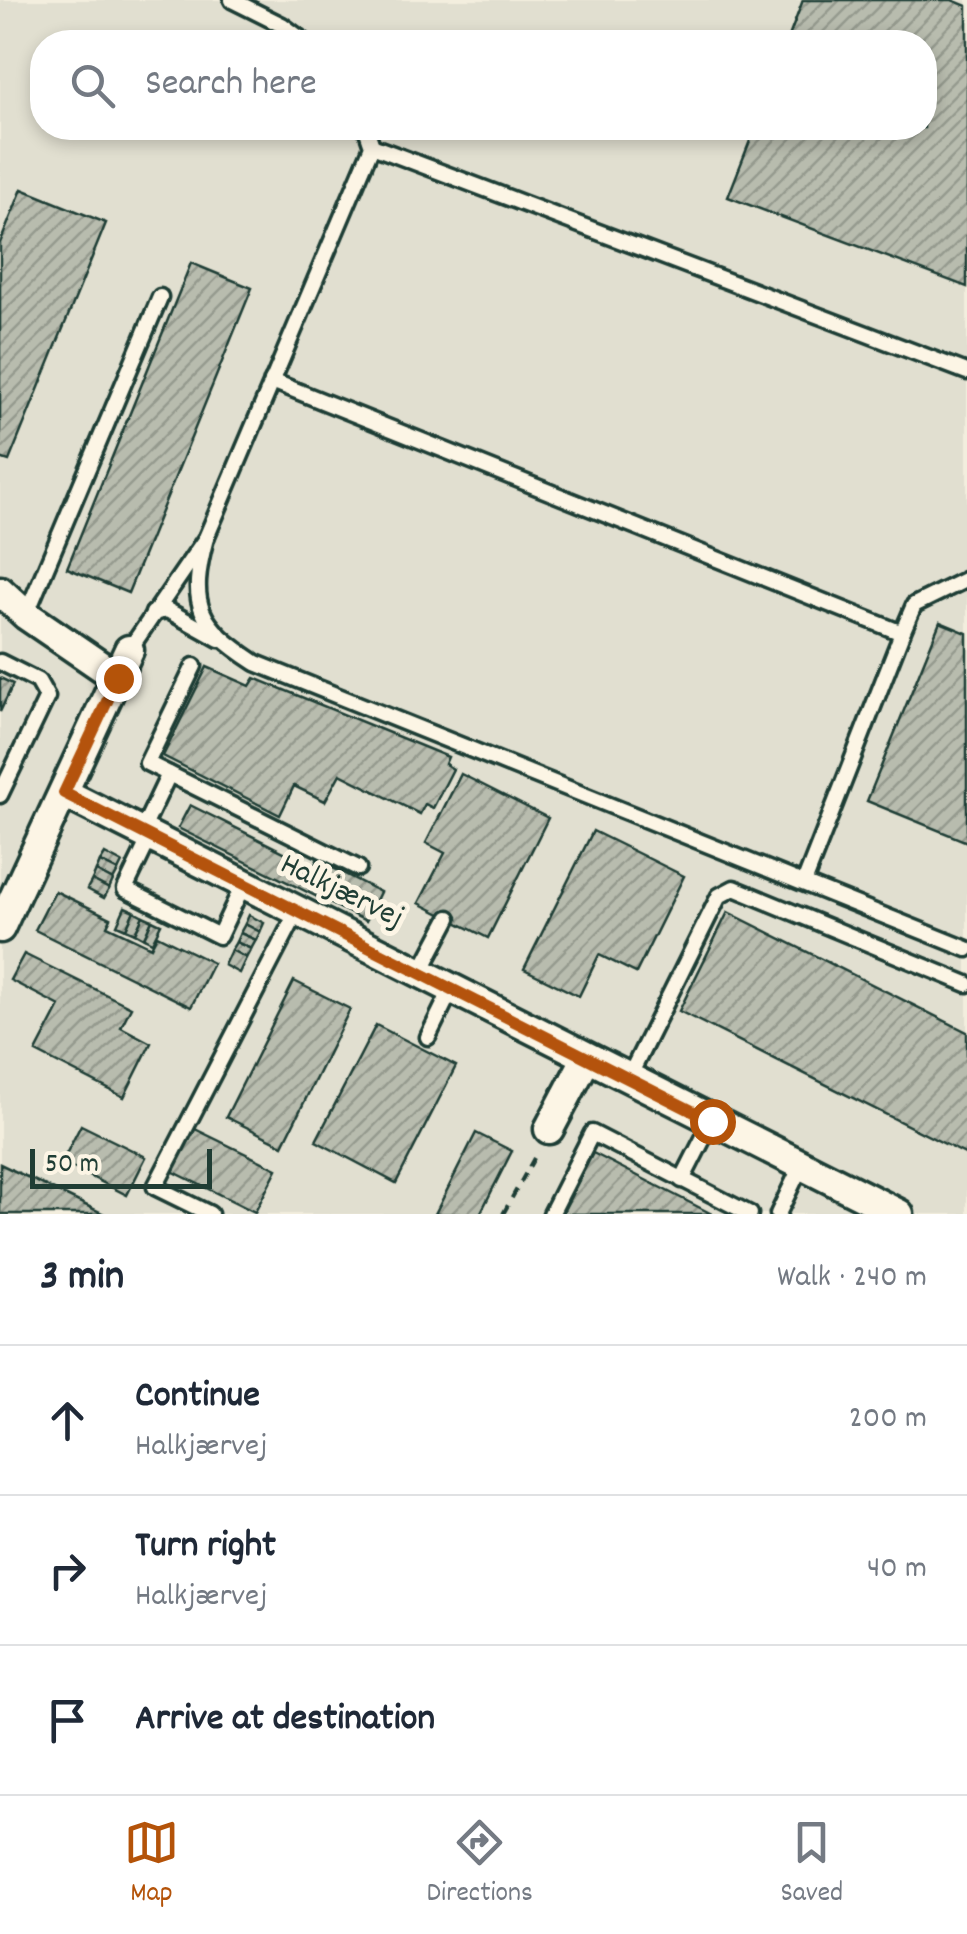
<!DOCTYPE html>
<html lang="en">
<head>
<meta charset="utf-8">
<style>
	body { margin:0; font-family:Dekko,sans-serif; background:#f6f6f7; color:#1f2937 }
	.scale { position:absolute; left:30px; bottom:25px; width:182px; box-sizing:border-box; padding-left:10px; border:5px solid #1f3d34; border-top:0; font-size:28px; line-height:35px; white-space:nowrap; color:#1f3d34; -webkit-text-stroke:8px #fcf5e5; paint-order:stroke }
	.stop { position:absolute; width:30px; height:30px; margin:-22px; border:8px solid #b45309; border-radius:50%; background:#fff }
	.stop.end { background:#b45309; border-color:#fff; box-shadow:0 2px 10px #0008 }
	.list { margin:0; padding:0; list-style:none }
	h2 { display:flex; justify-content:space-between; align-items:center; height:130px; margin:0; padding:0 40px; font-size:42px }
	h2 small { font-size:32px; font-weight:400; color:#747a83 }
	.list li { display:grid; grid-template-columns:65px 1fr auto; gap:30px; align-items:center; box-sizing:border-box; height:150px; padding:0 40px; border-top:2px solid #e0e1e3 }
	.list b { display:block; font-size:38px; white-space:nowrap }
	.list p { margin:0; font-size:32px; white-space:nowrap; color:#747a83 }
	.list em { font-size:32px; font-style:normal; color:#747a83 }
	.icon { flex:none; width:55px; height:55px; fill:none; stroke:currentColor; stroke-width:2; stroke-linecap:round; stroke-linejoin:round }
	.map { position:relative; flex:none; width:967px; height:1214px; overflow:hidden }
	.search { position:absolute; background:#fff; box-shadow:0 5px 15px #0003; left:30px; right:30px; top:30px; height:110px; display:flex; align-items:center; gap:25px; box-sizing:border-box; padding:0 35px; border-radius:40px; color:#747a83; font-size:38px }
	.sheet { height:580px; background:#fff }
	nav { display:flex; justify-content:space-around; align-items:center; box-sizing:border-box; height:140px; border-top:2px solid #e0e1e3; background:#fff; font-size:28px; color:#747a83 }
	nav a { display:grid; justify-items:center; gap:5px }
	nav .on { color:#b45309 }
	.map>svg:first-child { display:block }
</style>
</head>
<body>
<div class="map">
<svg width="967" height="1214" viewBox="0 0 967 1214">
	<defs>
		<pattern id="building-hatch" width="6" height="6" patternUnits="userSpaceOnUse" patternTransform="scale(2.5)"><rect width="6" height="6" fill="#b8bcae"/><path d="M-1 1l2-2M0 6l6-6M5 7l2-2" fill="none" stroke="#959a8e"/></pattern>
	</defs>
	<rect width="100%" height="100%" fill="#f3eede"/>
	<filter id="ink" filterUnits="userSpaceOnUse"><feTurbulence type="fractalNoise" baseFrequency=".01" numOctaves="2"/><feDisplacementMap in="SourceGraphic" scale="20" xChannelSelector="R" yChannelSelector="G"/><feConvolveMatrix kernelMatrix="1 2 1 2 8 2 1 2 1" color-interpolation-filters="sRGB"/></filter>
	<g filter="url(#ink)">
		<path fill="#e1dfd0" fill-rule="evenodd" d="M 0,0 L 967,0 L 967,1214 L 0,1214 ZM 42,42 L 924,42 L 924,128 L 42,128 Z"/>
		<g fill="url(#building-hatch)" stroke="#1f3d34" stroke-width="2.5">
			<polygon points="803,0 952,0 967,6 967,287 728,197 755,128 924,128 924,42 787,42"/>
			<polygon points="22,189 106,223 9,461 0,458 0,243"/>
			<polygon points="191,263 252,288 128,593 67,568"/>
			<polygon points="940,622 967,633 967,842 867,801"/>
			<polygon points="207,667 250,686 255,678 448,757 445,764 453,769 433,808 425,804 420,814 340,774 325,801 294,786 280,815 163,756"/>
			<polygon points="0,678 13,684 0,712"/>
			<polygon points="461,774 548,818 488,938 419,903 445,853 426,843"/>
			<polygon points="190,805 314,867 317,860 380,892 366,921 178,828"/>
			<polygon points="593,831 684,876 636,973 599,955 579,996 524,969"/>
			<polygon points="105,854 122,863 118,871 100,862"/>
			<polygon points="100,862 118,871 113,880 96,871"/>
			<polygon points="96,871 113,880 109,889 92,880"/>
			<polygon points="92,880 109,889 104,898 87,889"/>
			<polygon points="55,891 111,918 107,926 151,947 157,935 213,963 191,1007 35,930"/>
			<polygon points="125,907 134,911 126,929 117,925"/>
			<polygon points="134,911 143,916 135,933 126,929"/>
			<polygon points="728,912 967,1032 967,1155 679,1011"/>
			<polygon points="249,915 264,923 260,932 245,924"/>
			<polygon points="143,916 152,920 144,938 135,933"/>
			<polygon points="152,920 161,924 152,942 144,938"/>
			<polygon points="245,924 260,932 256,940 240,933"/>
			<polygon points="240,933 256,940 251,949 236,942"/>
			<polygon points="236,942 251,949 246,958 231,950"/>
			<polygon points="231,950 246,958 239,973 224,965"/>
			<polygon points="24,954 131,1007 121,1027 151,1043 124,1097 36,1052 60,1006 10,980"/>
			<polygon points="294,981 350,1009 283,1145 226,1117"/>
			<polygon points="376,1025 456,1066 396,1183 316,1141"/>
			<polygon points="81,1125 146,1157 127,1195 62,1162"/>
			<polygon points="193,1128 277,1169 255,1212 172,1171"/>
			<polygon points="476,1133 512,1151 480,1214 435,1214"/>
			<polygon points="593,1153 712,1214 562,1214"/>
			<polygon points="0,1164 104,1214 0,1214"/>
		</g>
		<g fill="none" stroke-linecap="round" stroke-linejoin="round">
			<g stroke="#1f3d34" stroke-width="21">
				<g id="service">
					<polyline points="232,0 282,25 305,42"/>
					<polyline points="372,146 967,372"/>
					<polyline points="272,381 902,633 804,883"/>
					<path d="M 206,538 C 188,605 198,625 256,663 L 967,949"/>
					<polyline points="153,613 167,610 219,639"/>
					<polyline points="26,615 160,297"/>
					<polyline points="902,633 914,605 967,579"/>
					<polyline points="129,650 206,538 372,146 366,128"/>
					<polyline points="0,662 38,681 47,697 0,795"/>
					<polyline points="194,666 147,763 358,868"/>
					<polyline points="141,833 169,774"/>
					<polyline points="150,837 125,889 219,936 244,883"/>
					<polyline points="421,971 449,918"/>
					<polyline points="428,1037 452,988"/>
					<polyline points="628,1079 719,896 734,888 967,984"/>
					<polyline points="682,1180 712,1121"/>
					<polyline points="210,1214 155,1187 298,910"/>
					<polyline points="551,1214 592,1133 750,1214"/>
					<polyline points="778,1214 801,1166"/>
				</g>
			</g>
			<g stroke="#1f3d34" stroke-width="35">
				<g id="minor">
					<polyline points="0,591 26,615 118,678"/>
					<polyline points="64,793 899,1214"/>
					<polyline points="0,928 129,650"/>
					<polyline points="549,1129 586,1059"/>
				</g>
			</g>
			<polyline stroke="#1f3d34" stroke-width="4" stroke-dasharray="10 8" stroke-linecap="butt" points="503,1214 538,1151"/>
			<use href="#service" stroke="#fcf5e5" stroke-width="14"/>
			<use href="#minor" stroke="#fcf5e5" stroke-width="28"/>
		</g>
	</g>
	<g fill="none" stroke-linecap="round" stroke-linejoin="round" filter="url(#ink)">
		<polyline stroke="#b45309" stroke-width="12" points="118,678 64,793 712,1121"/>
	</g>
	<g text-anchor="middle" dominant-baseline="central" stroke-width="10" stroke-linejoin="round" paint-order="stroke">
		<g font-size="32" fill="#1f3d34" stroke="#fcf5e5">
			<text transform="translate(341 893) rotate(26)">Halkjærvej</text>
		</g>
	</g>
</svg>
<div class="scale">50 m</div>
<div class="stop" style="left:712px;top:1121px"></div>
<div class="stop end" style="left:118px;top:678px"></div>
<div class="search"><svg class="icon" aria-label="search" viewBox="0 0 24 24"><circle cx="10" cy="10" r="6"/><path d="M15 15l6 6"/></svg>Search here</div>
</div>
<section class="sheet">
<h2>3 min<small>Walk · 240 m</small></h2>
<ul class="list">
<li><svg class="icon" aria-label="ahead" viewBox="0 0 24 24"><path d="M12 20V5M6 11l6-6 6 6"/></svg><div><b>Continue</b><p>Halkjærvej</p></div><em>200 m</em></li>
<li><svg class="icon" aria-label="right" viewBox="0 0 24 24"><path d="M7 20v-9h11M14 6l5 5-5 5"/></svg><div><b>Turn right</b><p>Halkjærvej</p></div><em>40 m</em></li>
<li><svg class="icon" aria-label="arrive" viewBox="0 0 24 24"><path d="M6 21V4h12l-3 4 3 4H6"/></svg><div><b>Arrive at destination</b></div></li>
</ul>
</section>
<nav>
<a class="on"><svg class="icon" aria-label="map" viewBox="0 0 24 24"><path d="M3 6l6-2 6 2 6-2v14l-6 2-6-2-6 2zM9 4v14M15 6v14"/></svg>Map</a>
<a><svg class="icon" aria-label="directions" viewBox="0 0 24 24"><path d="M12 3l9 9-9 9-9-9zM9 14v-3h6M13 9l2 2-2 2"/></svg>Directions</a>
<a><svg class="icon" aria-label="saved" viewBox="0 0 24 24"><path d="M7 4h10v16l-5-4-5 4z"/></svg>Saved</a>
</nav>
</body>
</html>
